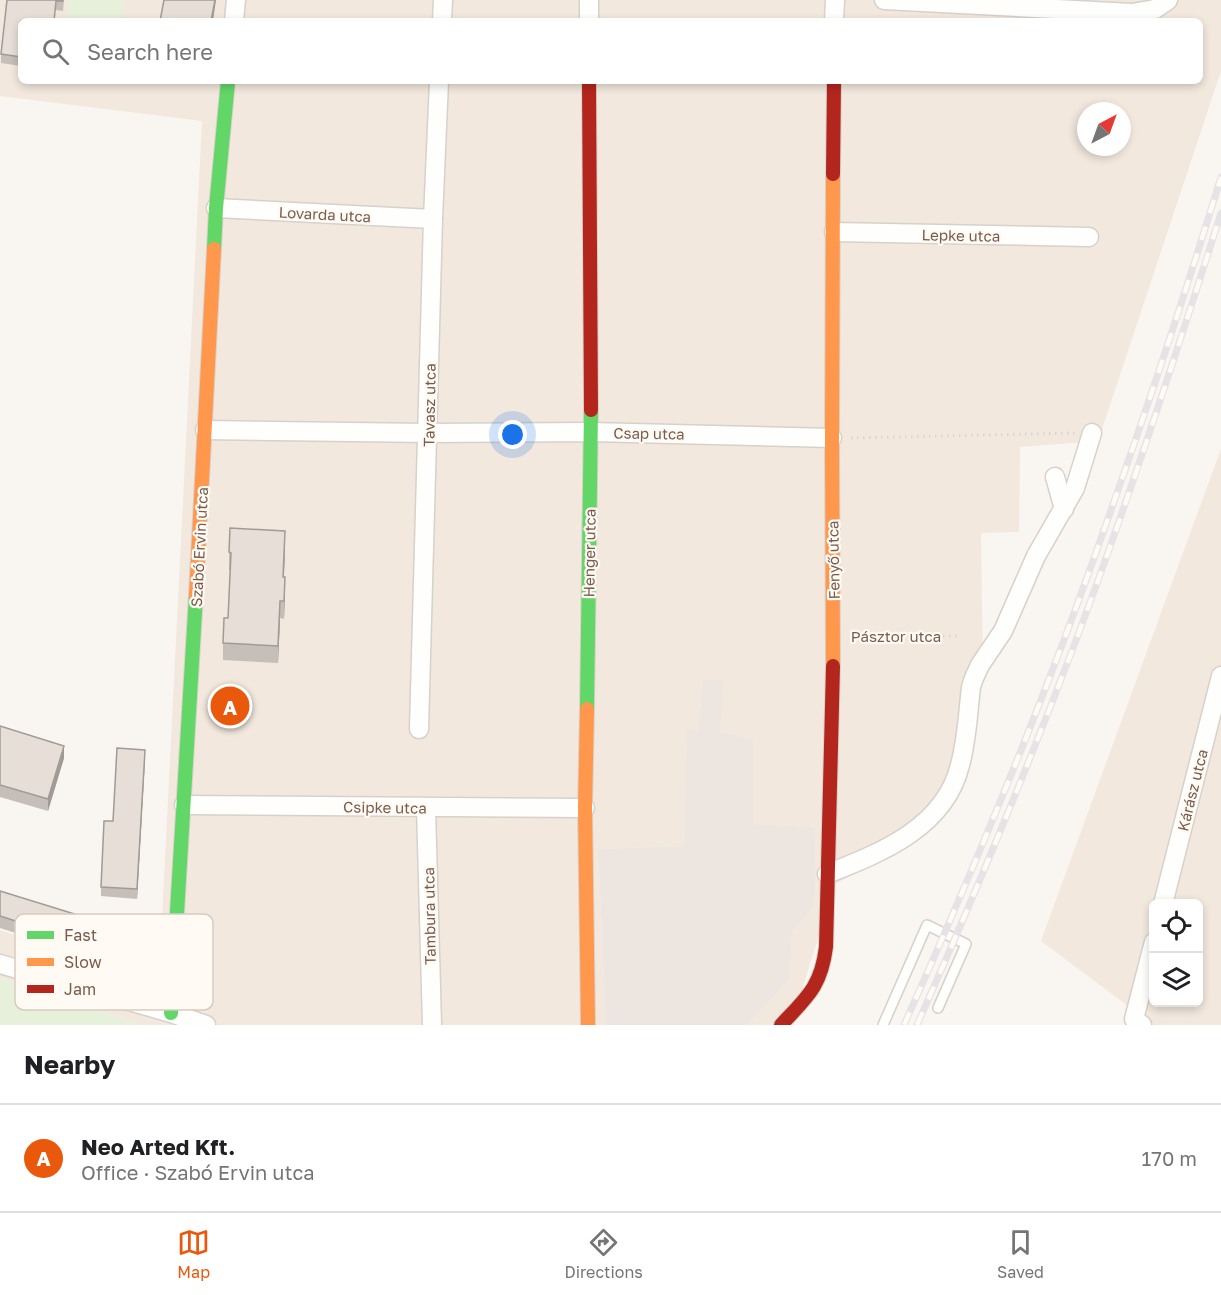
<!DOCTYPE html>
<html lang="en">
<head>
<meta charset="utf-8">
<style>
	body { margin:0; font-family:"Golos Text",sans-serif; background:#f6f6f6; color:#202124 }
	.controls { position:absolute; right:18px; bottom:18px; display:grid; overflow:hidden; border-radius:9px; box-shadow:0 3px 9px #0003 }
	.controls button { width:54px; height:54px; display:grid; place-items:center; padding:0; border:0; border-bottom:2px solid #e0e0e0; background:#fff; color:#202124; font:30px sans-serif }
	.compass { position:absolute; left:1077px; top:102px; width:54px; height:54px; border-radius:50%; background:#fff; box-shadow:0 3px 9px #0003; rotate:41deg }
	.you { position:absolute; left:513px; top:435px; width:21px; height:21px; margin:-15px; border:4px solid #fff; border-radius:50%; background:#1a73e8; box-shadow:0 0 0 9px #1a73e833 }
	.badge { display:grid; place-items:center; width:39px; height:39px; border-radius:50%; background:#ea580c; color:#fff; font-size:20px; font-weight:700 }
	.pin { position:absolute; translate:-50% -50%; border:3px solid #fff; box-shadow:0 2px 6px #0006 }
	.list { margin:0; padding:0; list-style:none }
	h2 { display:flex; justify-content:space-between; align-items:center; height:78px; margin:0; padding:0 24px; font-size:26px }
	h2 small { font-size:20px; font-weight:400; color:#757577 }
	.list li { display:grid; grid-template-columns:39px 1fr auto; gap:18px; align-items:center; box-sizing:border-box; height:108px; padding:0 24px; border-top:2px solid #e0e0e0 }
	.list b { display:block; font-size:22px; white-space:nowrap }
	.list p { margin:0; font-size:20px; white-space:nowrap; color:#757577 }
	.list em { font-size:20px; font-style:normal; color:#757577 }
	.icon { flex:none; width:33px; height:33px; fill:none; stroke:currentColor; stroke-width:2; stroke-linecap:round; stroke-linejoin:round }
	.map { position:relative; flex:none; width:1221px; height:1025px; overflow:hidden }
	.search { position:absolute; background:#fff; box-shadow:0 3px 9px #0003; left:18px; right:18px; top:18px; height:66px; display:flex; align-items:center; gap:15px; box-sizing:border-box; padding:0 21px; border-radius:9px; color:#757577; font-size:22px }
	.sheet { height:186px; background:#fff }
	nav { display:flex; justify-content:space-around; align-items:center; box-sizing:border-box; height:84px; border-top:2px solid #e0e0e0; background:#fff; font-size:16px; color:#757577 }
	nav a { display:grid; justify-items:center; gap:3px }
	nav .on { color:#ea580c }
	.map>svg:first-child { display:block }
</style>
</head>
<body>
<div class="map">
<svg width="1221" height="1025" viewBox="0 0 1221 1025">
	<rect width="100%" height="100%" fill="#f9f5f0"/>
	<g fill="#f2e8de" fill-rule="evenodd">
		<path d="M 0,0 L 1221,0 L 1221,71 L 1098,441 L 1020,447 L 1019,532 L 981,533 L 983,672 L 969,764 L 964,783 L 955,802 L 940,821 L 928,833 L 913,844 L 835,884 L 791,1025 L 747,1025 L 790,979 L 792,932 L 813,906 L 815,827 L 752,824 L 753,739 L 720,732 L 722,680 L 703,679 L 698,731 L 687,731 L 684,846 L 598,849 L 606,1025 L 141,1025 L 0,978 L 0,930 L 159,979 L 202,121 L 0,96 ZM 21,21 L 1200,21 L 1200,81 L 21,81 ZM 1086,111 L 1122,111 L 1122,147 L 1086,147 Z"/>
		<path d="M 1221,449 L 1221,1025 L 1128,1025 L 1125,1023 L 1128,1006 L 1041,941 ZM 1154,904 L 1198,904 L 1198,1002 L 1154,1002 Z"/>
	</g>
	<polygon fill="#ede5e0" points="703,679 723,680 720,732 753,739 753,824 815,827 814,906 792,932 790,979 747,1025 606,1025 598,849 684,846 687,730 698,731"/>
	<g fill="#e7f0db">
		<polygon points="69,0 124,0 122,21 67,21"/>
		<polygon points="0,978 141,1025 0,1025"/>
	</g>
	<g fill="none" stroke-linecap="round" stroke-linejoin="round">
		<g stroke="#d7d1cb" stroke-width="12">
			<polyline id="lane" points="883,1025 927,925 966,944 938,1008"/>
		</g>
		<g stroke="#d7d1cb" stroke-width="21">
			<g id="street">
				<polyline points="589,0 589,21"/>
				<polyline points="884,0 1132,13 1155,9 1168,0"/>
				<polyline points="234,21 236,0"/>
				<polyline points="442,21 443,0"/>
				<polyline points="834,21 835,0"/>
				<polyline points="216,208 433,219"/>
				<polyline points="834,232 1089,237"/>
				<polyline points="205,430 428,433 591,432 832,438"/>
				<polyline points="1055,477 1064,509"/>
				<polyline points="419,729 433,219 439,81"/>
				<polyline points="184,805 585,808"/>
				<polyline points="426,808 432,1025"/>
				<path d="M 827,874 C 880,853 945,828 960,765 C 967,740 968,713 971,687 L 974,678 L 980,665 L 1003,631 L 1036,556 L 1075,488 L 1092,433"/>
				<polyline points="1163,904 1221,676"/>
				<polyline points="0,964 171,1013 206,1025"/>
				<polyline points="1142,1025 1134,1019 1154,942"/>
			</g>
		</g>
		<g stroke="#d9d2cb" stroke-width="16">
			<g id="fast">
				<polyline points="214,249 216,208 228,81"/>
				<polyline points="587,709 591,410"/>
				<polyline points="171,1013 196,595"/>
			</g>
		</g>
		<g stroke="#d9d2cb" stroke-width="16">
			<g id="slow">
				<polyline points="196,595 214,249"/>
				<polyline points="833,666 832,438 833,174"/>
				<polyline points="587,709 585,808 588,1025"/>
			</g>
		</g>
		<g stroke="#d9d2cb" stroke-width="16">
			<g id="jam">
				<polyline points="589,81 591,410"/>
				<polyline points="833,174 834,81"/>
				<path d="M 781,1025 C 807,997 821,987 826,947 L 833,666"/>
			</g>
		</g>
		<g stroke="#dcd5d0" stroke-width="3" stroke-dasharray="1.5 4.5" stroke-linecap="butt">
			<polyline points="851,438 1076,433"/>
			<polyline points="853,636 958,636"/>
		</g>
		<use href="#lane" stroke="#fefefd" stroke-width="9"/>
		<use href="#street" stroke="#fefefd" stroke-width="18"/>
		<use href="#fast" stroke="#63d668" stroke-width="14"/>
		<use href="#slow" stroke="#ff974d" stroke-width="14"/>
		<use href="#jam" stroke="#b3261e" stroke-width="14"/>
		<g stroke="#e6e3e7" stroke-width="7">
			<g id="rail">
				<path d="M 904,1025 C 977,862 1046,696 1105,527 C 1146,412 1185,295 1221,177"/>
				<path d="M 917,1025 C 973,899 1026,772 1075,643 C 1128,502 1175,358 1221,213"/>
			</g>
		</g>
		<use href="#rail" stroke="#fffaf3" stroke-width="4.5" stroke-dasharray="14" stroke-linecap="butt"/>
	</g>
	<g fill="#c6bfb9">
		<polygon points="7,0 64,0 63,11 56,10 21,21 21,66 1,63 1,54"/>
		<polygon points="285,549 284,577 285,594 284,619 280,618 278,663 223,660 223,643 228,618 230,570 229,570 229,552"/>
		<polygon points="0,726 64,758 48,811 0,797"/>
		<polygon points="145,759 137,899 101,896 101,887 113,821"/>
		<polygon points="0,891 136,945 128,969 0,928"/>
	</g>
	<g fill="#a19b96">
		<polygon points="215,0 216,0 213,21 211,21"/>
		<polygon points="285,531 285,549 283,594 283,577"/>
		<polygon points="285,577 285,594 284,619 284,601"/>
		<polygon points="280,601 280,618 278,663 278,646"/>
		<polygon points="64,746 64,758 48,811 48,799"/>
		<polygon points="145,750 145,759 137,899 137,889"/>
		<polygon points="136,933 136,945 128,969 128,957"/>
	</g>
	<g fill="#e6ded7" stroke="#a19b96" stroke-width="1.5">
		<polygon points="7,0 63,0 63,1 56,1 54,21 21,21 21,57 1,54"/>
		<polygon points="164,0 215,0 211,21 160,21"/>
		<polygon points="230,528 285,531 283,577 285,577 284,601 280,601 278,646 223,643 224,618 228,618 231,553 229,552"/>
		<polygon points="0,726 64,746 48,799 0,785"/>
		<polygon points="117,748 145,750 137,889 101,887 104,821 113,821"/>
		<polygon points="0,891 136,933 128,957 0,916"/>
	</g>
	<g text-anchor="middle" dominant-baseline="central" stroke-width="4.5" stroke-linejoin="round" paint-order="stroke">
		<g font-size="15" fill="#7a5c4d" stroke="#fffaf3">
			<text transform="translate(325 214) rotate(3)">Lovarda utca</text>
			<text transform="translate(961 235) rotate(1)">Lepke utca</text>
			<text transform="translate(429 405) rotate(-89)">Tavasz utca</text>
			<text transform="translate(649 433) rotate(1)">Csap utca</text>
			<text transform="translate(199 547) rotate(-87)">Szabó Ervin utca</text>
			<text transform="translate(589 553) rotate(-89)">Henger utca</text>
			<text transform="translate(833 560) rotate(-91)">Fenyő utca</text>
			<text x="896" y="636">Pásztor utca</text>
			<text transform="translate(1192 790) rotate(-76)">Kárász utca</text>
			<text transform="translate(385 807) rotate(1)">Csipke utca</text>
			<text transform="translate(429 916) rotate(-91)">Tambura utca</text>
		</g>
	</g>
	<rect x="15" y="914" width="198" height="96" rx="9" fill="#fffaf3" stroke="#d7cbc1" stroke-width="1.5"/>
	<rect x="27" y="931" width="27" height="8" fill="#63d668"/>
	<rect x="27" y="958" width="27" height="8" fill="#ff974d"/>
	<rect x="27" y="985" width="27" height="8" fill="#b3261e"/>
	<g font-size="16" fill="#7a5c4d">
		<text x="64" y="941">Fast</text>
		<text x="64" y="968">Slow</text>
		<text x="64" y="995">Jam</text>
	</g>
</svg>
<div class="controls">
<button><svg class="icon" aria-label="locate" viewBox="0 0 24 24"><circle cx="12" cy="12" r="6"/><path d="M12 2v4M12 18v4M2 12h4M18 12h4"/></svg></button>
<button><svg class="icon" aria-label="layers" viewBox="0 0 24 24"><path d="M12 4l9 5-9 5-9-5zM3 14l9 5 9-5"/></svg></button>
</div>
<svg class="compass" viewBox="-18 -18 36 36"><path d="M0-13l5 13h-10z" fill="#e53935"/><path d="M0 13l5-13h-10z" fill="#757577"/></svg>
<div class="you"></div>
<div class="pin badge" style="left:230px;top:706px">A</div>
<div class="search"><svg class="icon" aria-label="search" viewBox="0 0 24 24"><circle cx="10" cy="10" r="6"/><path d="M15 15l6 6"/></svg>Search here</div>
</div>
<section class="sheet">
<h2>Nearby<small></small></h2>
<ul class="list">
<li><span class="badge">A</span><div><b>Neo Arted Kft.</b><p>Office · Szabó Ervin utca</p></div><em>170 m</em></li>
</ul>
</section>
<nav>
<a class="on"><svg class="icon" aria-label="map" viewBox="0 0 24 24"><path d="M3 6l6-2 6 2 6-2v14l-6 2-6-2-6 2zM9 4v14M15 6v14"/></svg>Map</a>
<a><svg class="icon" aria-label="directions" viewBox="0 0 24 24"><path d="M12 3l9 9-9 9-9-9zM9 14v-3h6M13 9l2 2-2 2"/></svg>Directions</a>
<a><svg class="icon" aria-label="saved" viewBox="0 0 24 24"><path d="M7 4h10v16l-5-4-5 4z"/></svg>Saved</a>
</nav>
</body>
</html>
